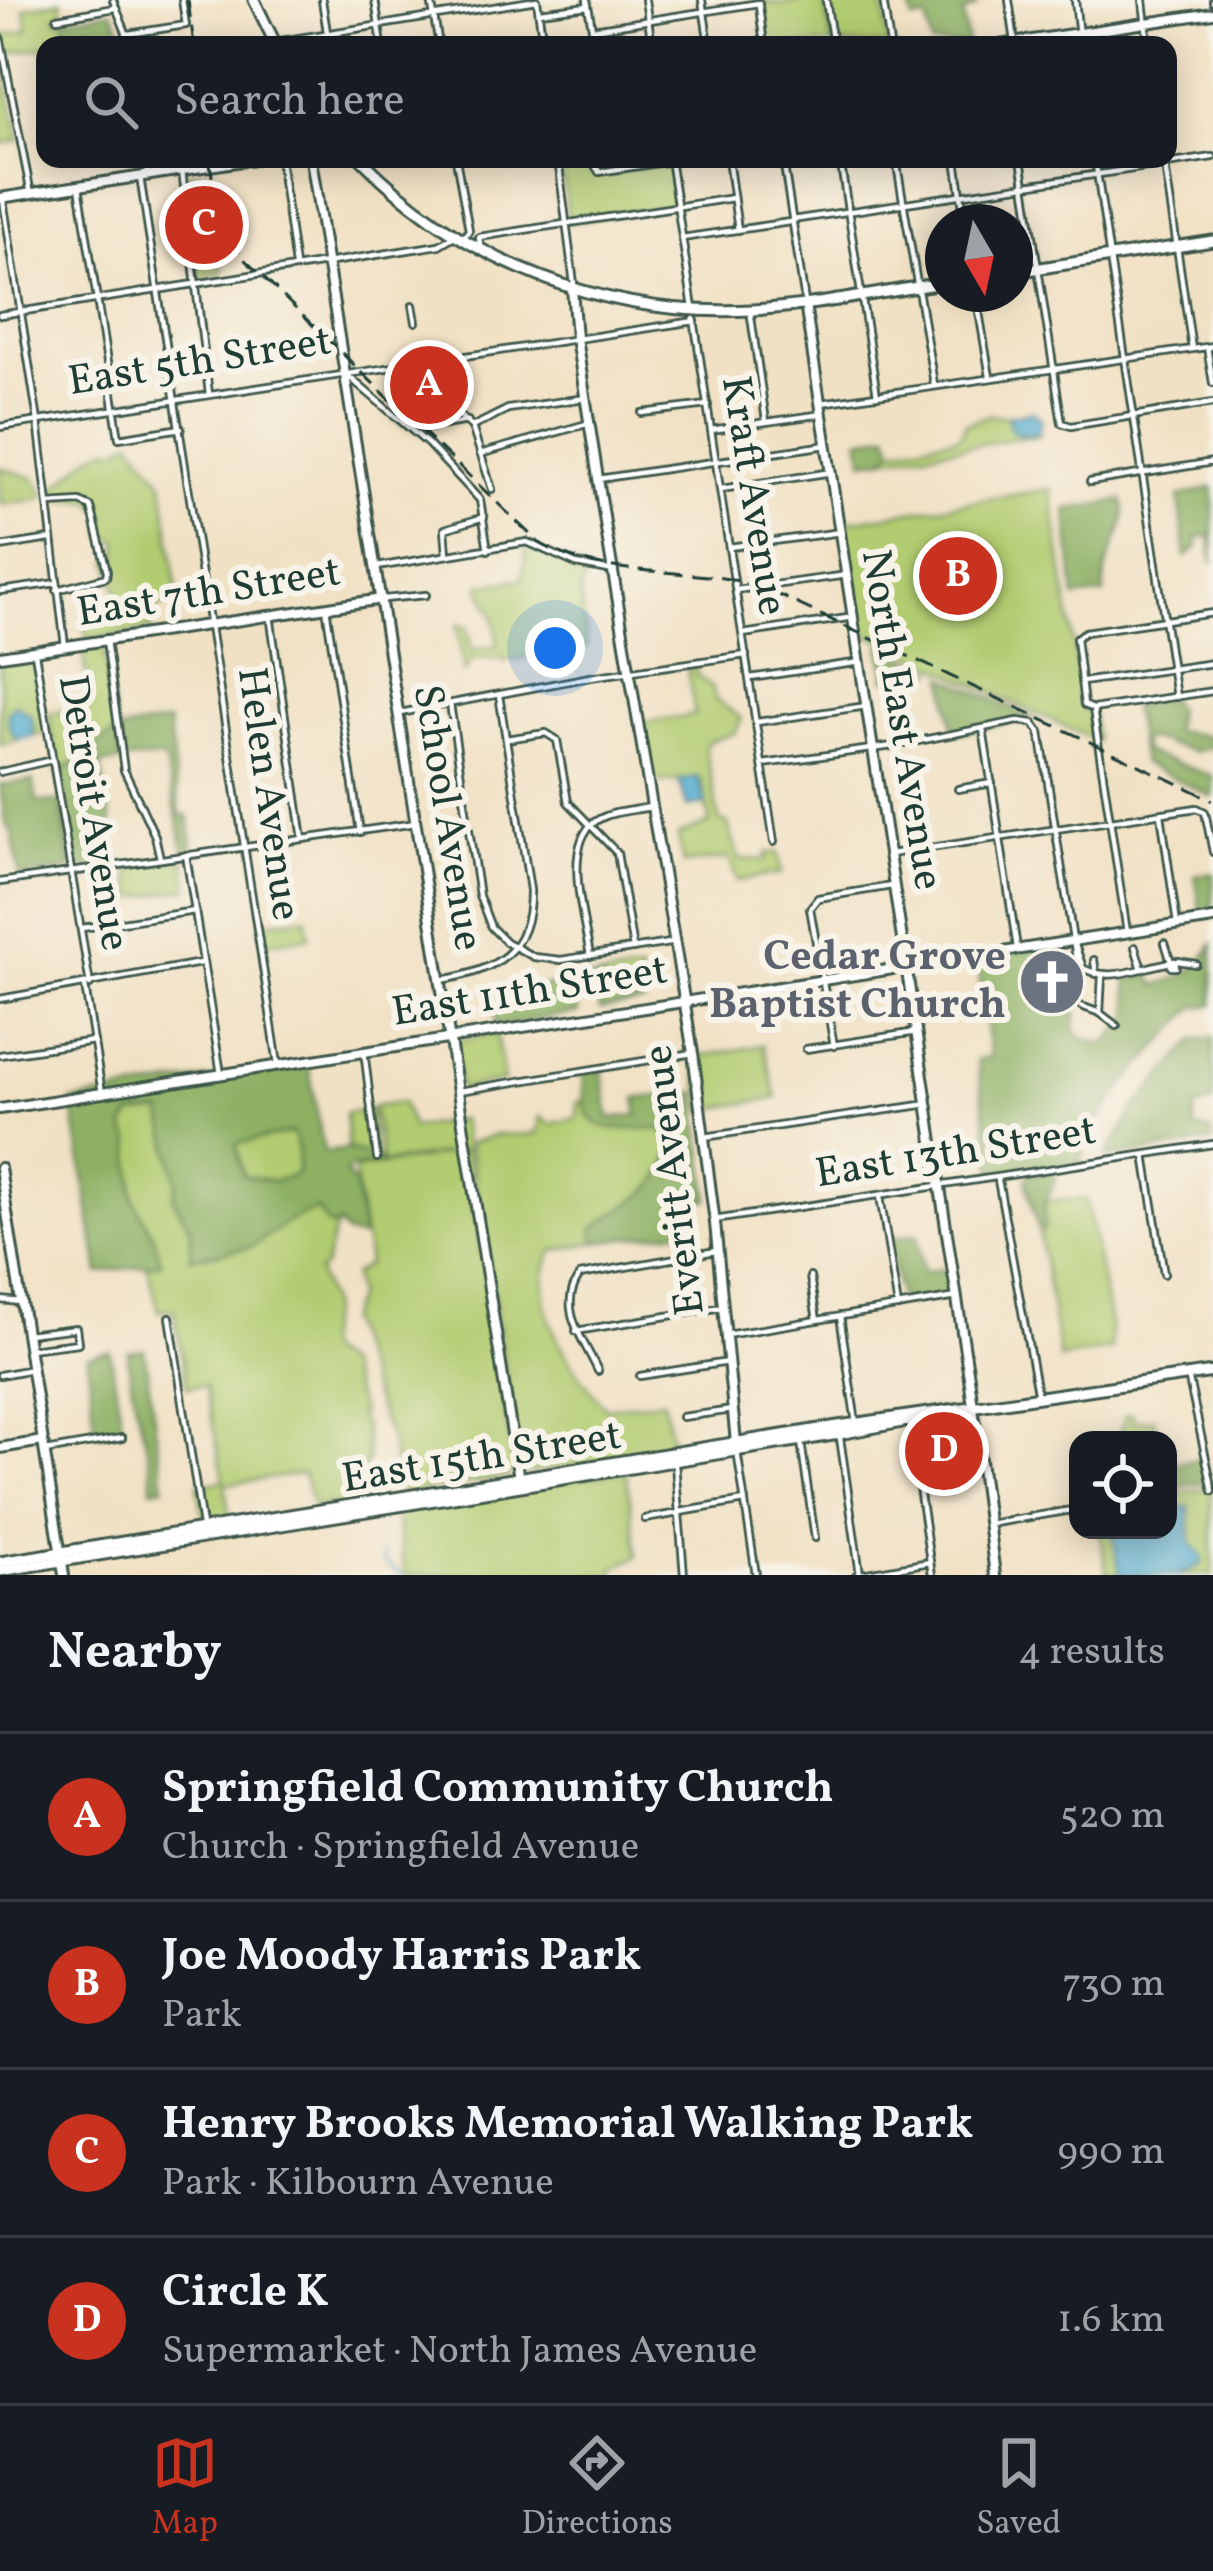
<!DOCTYPE html>
<html lang="en">
<head>
<meta charset="utf-8">
<style>
	body { margin:0; font-family:Vollkorn,serif; background:#20242c; color:#f1f3f6 }
	.controls { position:absolute; right:36px; bottom:36px; display:grid; overflow:hidden; border-radius:24px; box-shadow:0 6px 30px #0003 }
	.controls button { width:108px; height:108px; display:grid; place-items:center; padding:0; border:0; border-bottom:3px solid #363941; background:#171b24; color:#f1f3f6; font:60px sans-serif }
	.compass { position:absolute; left:925px; top:204px; width:108px; height:108px; border-radius:50%; background:#171b24; box-shadow:0 6px 30px #0003; rotate:171deg }
	.you { position:absolute; left:555px; top:648px; width:42px; height:42px; margin:-30px; border:9px solid #fff; border-radius:50%; background:#1a73e8; box-shadow:0 0 0 18px #1a73e833 }
	.badge { display:grid; place-items:center; width:78px; height:78px; border-radius:50%; background:#c8321e; color:#fff; font-size:39px; font-weight:700 }
	.pin { position:absolute; translate:-50% -50%; border:6px solid #fff; box-shadow:0 3px 12px #0006 }
	.list { margin:0; padding:0; list-style:none }
	h2 { display:flex; justify-content:space-between; align-items:center; height:156px; margin:0; padding:0 48px; font-size:51px }
	h2 small { font-size:39px; font-weight:400; color:#9ea1a6 }
	.list li { display:grid; grid-template-columns:78px 1fr auto; gap:36px; align-items:center; box-sizing:border-box; height:168px; padding:0 48px; border-top:3px solid #363941 }
	.list b { display:block; font-size:45px; white-space:nowrap }
	.list p { margin:0; font-size:39px; white-space:nowrap; color:#9ea1a6 }
	.list em { font-size:39px; font-style:normal; color:#9ea1a6 }
	.icon { flex:none; width:66px; height:66px; fill:none; stroke:currentColor; stroke-width:2; stroke-linecap:round; stroke-linejoin:round }
	.map { position:relative; flex:none; width:1213px; height:1575px; overflow:hidden }
	.search { position:absolute; background:#171b24; box-shadow:0 6px 30px #0003; left:36px; right:36px; top:36px; height:132px; display:flex; align-items:center; gap:30px; box-sizing:border-box; padding:0 42px; border-radius:24px; color:#9ea1a6; font-size:45px }
	.sheet { height:828px; background:#171b24 }
	nav { display:flex; justify-content:space-around; align-items:center; box-sizing:border-box; height:168px; border-top:3px solid #363941; background:#171b24; font-size:33px; color:#9ea1a6 }
	nav a { display:grid; justify-items:center; gap:6px }
	nav .on { color:#c8321e }
	.map>svg:first-child { display:block }
</style>
</head>
<body>
<div class="map">
<svg width="1213" height="1575" viewBox="0 0 1213 1575">
	<rect width="100%" height="100%" fill="#f7f3e8"/>
	<filter id="ink" filterUnits="userSpaceOnUse"><feTurbulence type="fractalNoise" baseFrequency=".00833" numOctaves="2"/><feDisplacementMap in="SourceGraphic" scale="24" xChannelSelector="R" yChannelSelector="G"/><feConvolveMatrix kernelMatrix="1 2 1 2 8 2 1 2 1" color-interpolation-filters="sRGB"/></filter>
	<filter id="wash" filterUnits="userSpaceOnUse"><feTurbulence type="fractalNoise" baseFrequency=".004" numOctaves="4" result="noise"/><feDisplacementMap in="SourceGraphic" scale="48" xChannelSelector="R" yChannelSelector="G"/><feGaussianBlur stdDeviation="2.7" result="paint"/><feColorMatrix in="noise" values="0 0 0 0 0 0 0 0 0 0 0 0 0 0 0 0 0 1.4 0 .05"/><feComposite in="paint" operator="in"/></filter>
	<g filter="url(#wash)">
		<rect width="100%" height="100%" fill="#f1e1c4"/>
		<g fill="#b2cc71" stroke="#688452" stroke-width="3">
			<path d="M 61,0 L 63,15 L 55,16 L 56,20 L 64,19 L 72,27 L 94,27 L 106,45 C 92,45 83,36 65,38 L 61,45 L 5,53 L 2,36 L 28,30 L 24,9 Z"/>
			<polygon points="806,0 824,0 832,45 767,45 762,2 782,4"/>
			<polygon points="828,0 882,0 889,45 835,45"/>
			<polygon points="0,51 20,140 0,144"/>
			<polygon points="560,159 589,159 592,170 600,174 669,163 676,205 569,222"/>
			<polygon points="207,172 217,223 222,275 197,281 186,174"/>
			<polygon points="989,415 1007,416 1020,435 1042,435 886,458 889,450 960,436 966,423"/>
			<polygon points="131,440 163,482 178,598 149,611 151,630 86,639 84,618 95,617 93,604 118,595 109,561 118,554 119,542 103,534 106,516 91,501 56,500 49,494 91,456 109,447 119,449"/>
			<polygon points="0,467 34,478 44,493 41,499 0,505"/>
			<polygon points="1051,489 1083,710 1092,714 1096,741 860,631 843,522"/>
			<polygon points="527,545 583,569 584,585 580,587 587,647 505,661 504,658 473,659 464,672 457,625 467,626 472,650 498,646 495,619 480,585 522,579"/>
			<path d="M 104,644 L 117,732 C 94,744 82,763 58,772 L 49,713 L 91,706 L 83,647 Z"/>
			<polygon points="32,655 48,733 34,736 34,726 10,729 18,740 0,745 0,660"/>
			<polygon points="696,666 697,676 712,687 715,699 742,719 735,733 710,741 705,746 719,820 728,824 739,859 767,860 766,853 778,852 782,873 737,881 729,858 683,864 678,835 710,823 701,779 651,783 641,723 695,715 687,667"/>
			<polygon points="184,857 189,888 134,898 129,865"/>
			<polygon points="306,917 310,937 263,943 260,923"/>
			<polygon points="640,972 643,993 612,997 603,977"/>
			<polygon points="496,1034 504,1081 460,1089 454,1044 459,1040"/>
			<polygon points="763,1045 777,1098 703,1110 695,1057"/>
			<path d="M 584,1101 L 598,1124 C 621,1131 641,1123 664,1131 L 673,1146 C 659,1199 630,1198 594,1229 L 596,1242 L 553,1251 C 525,1304 571,1369 606,1408 L 663,1400 L 674,1450 L 528,1473 L 521,1470 L 469,1143 L 495,1135 L 537,1134 L 540,1117 L 550,1124 L 577,1118 L 578,1102 Z"/>
			<polygon points="402,1102 412,1128 461,1119 514,1469 508,1477 401,1494 390,1440 346,1321 356,1296 353,1275 368,1264 354,1170 464,1151 382,1163 373,1106"/>
			<polygon points="370,1110 375,1158 348,1149 345,1113"/>
			<path d="M 150,1111 L 162,1111 L 177,1182 L 173,1198 L 191,1228 L 251,1247 L 289,1221 L 317,1209 L 327,1224 L 335,1228 L 324,1268 L 318,1271 L 330,1307 L 323,1343 L 326,1353 L 345,1365 L 361,1413 L 357,1414 L 364,1426 L 368,1462 L 364,1464 L 370,1499 L 313,1508 L 303,1474 L 225,1484 L 230,1522 L 205,1526 L 198,1485 L 224,1480 L 205,1386 L 187,1387 L 174,1309 L 159,1311 L 147,1266 L 161,1262 C 155,1237 138,1216 134,1197 C 129,1173 135,1150 124,1128 L 131,1115 Z"/>
			<polygon points="293,1133 298,1147 297,1174 274,1181 243,1176 236,1143"/>
			<polygon points="1086,1199 1110,1325 1111,1349 1060,1359 1039,1233 1044,1230 1045,1201"/>
			<polygon points="1132,1414 1134,1421 1154,1419 1155,1440 1119,1440 1125,1415"/>
			<polygon points="626,1471 638,1556 613,1569 614,1575 405,1575 395,1509"/>
			<polygon points="1211,1488 1213,1575 1107,1575 1100,1530 1168,1530 1168,1495"/>
		</g>
		<g fill="#8db063" stroke="#56764c" stroke-width="3" fill-rule="evenodd">
			<polygon points="910,0 975,0 976,7 963,14 968,45 932,45 927,19 913,20"/>
			<polygon points="112,11 129,45 106,45 93,27 67,29 64,19"/>
			<polygon points="889,433 894,448 886,458 864,461 860,439"/>
			<polygon points="1213,487 1213,563 1210,535 1197,538 1198,547 1186,557 1179,497"/>
			<path d="M 1123,500 C 1131,533 1101,553 1104,594 L 1075,598 L 1067,510 Z"/>
			<polygon points="881,646 935,672 916,671 915,675 886,679"/>
			<polygon points="945,677 1033,718 954,734"/>
			<polygon points="1169,699 1176,710 1173,731 1208,736 1211,747 1194,752 1147,738 1140,744 1146,753 1213,776 1213,797 1142,763 1132,705"/>
			<polygon points="168,722 180,815 187,815 189,819 193,851 185,853 165,762 160,758 125,761 120,731"/>
			<path d="M 117,732 L 121,762 L 100,765 L 111,818 L 109,864 L 75,869 L 58,772 C 82,763 94,744 117,732 Z"/>
			<polygon points="33,781 37,802 60,802 71,869 20,877 12,833 5,823 0,785"/>
			<polygon points="1213,873 1213,916 1202,918 1195,876"/>
			<path d="M 1213,942 L 1213,1005 L 1195,1007 L 1127,1081 L 1083,1143 L 1082,1162 L 994,1176 L 977,1060 L 990,1057 L 977,958 L 1067,944 L 1077,1015 L 1074,1029 L 1084,1039 L 1105,1044 L 1131,1015 L 1127,980 L 1149,975 L 1156,985 C 1183,977 1202,970 1213,942 Z"/>
			<polygon points="603,977 612,997 643,993 644,1003 600,1010 594,979 573,983 578,1013 497,1026 491,995"/>
			<polygon points="1213,1037 1213,1103 1195,1109 1194,1128 1211,1131 1213,1142 1108,1158 1108,1153 1137,1106 1195,1040"/>
			<path d="M 308,1062 L 324,1152 L 348,1149 L 381,1159 L 382,1163 L 349,1169 L 346,1174 L 355,1185 L 363,1238 L 346,1235 L 338,1224 L 335,1228 L 327,1224 L 317,1209 L 289,1221 L 251,1247 L 190,1258 L 191,1229 L 173,1198 L 177,1182 L 162,1112 L 132,1115 L 124,1128 L 131,1141 L 134,1201 L 154,1237 L 161,1263 L 99,1273 L 72,1101 ZM 292,1133 L 298,1147 L 297,1174 L 274,1181 L 243,1176 L 236,1144 Z"/>
			<path d="M 602,1069 L 610,1118 L 638,1115 L 637,1098 L 696,1093 L 709,1200 L 692,1203 L 694,1229 L 596,1242 L 593,1229 C 629,1199 659,1199 673,1146 L 664,1131 C 638,1122 589,1144 584,1100 C 583,1093 584,1081 583,1072 Z"/>
			<polygon points="1054,1171 1055,1180 1044,1203 1044,1230 1039,1233 1026,1180 1029,1175"/>
			<polygon points="917,1234 923,1272 950,1268 953,1291 949,1296 900,1304 889,1239"/>
			<path d="M 144,1349 L 164,1487 L 152,1489 C 152,1442 129,1401 128,1352 Z"/>
			<polygon points="110,1351 123,1430 96,1434 87,1356"/>
			<polygon points="1203,1459 1209,1482 1168,1488 1168,1464"/>
		</g>
		<g fill="#51abcf" stroke="#387482" stroke-width="3">
			<polygon points="1033,411 1042,421 1036,435 1012,432 1007,416"/>
			<path d="M 15,704 L 31,716 L 34,736 L 18,740 C 9,730 2,713 15,704 Z"/>
			<polygon points="698,777 706,804 687,807 679,780"/>
			<polygon points="1168,1505 1189,1507 1191,1543 1203,1557 1202,1564 1178,1575 1120,1575 1113,1535 1122,1530 1168,1530"/>
		</g>
		<g fill="none" stroke-linecap="round" stroke-linejoin="round">
			<polyline stroke="#51abcf" stroke-width="3" points="382,1552 383,1562 401,1575"/>
		</g>
	</g>
	<g filter="url(#ink)">
		<g fill="none" stroke-linecap="round" stroke-linejoin="round">
			<g stroke="#3e564a" stroke-width="10">
				<g id="street">
					<polyline points="113,0 131,45"/>
					<polyline points="322,0 329,45"/>
					<polyline points="375,0 382,45"/>
					<polyline points="431,0 439,45"/>
					<polyline points="587,0 595,45"/>
					<polyline points="645,0 652,45"/>
					<polyline points="702,0 709,45"/>
					<polyline points="826,0 833,45"/>
					<polyline points="883,0 890,45"/>
					<polyline points="1009,0 1015,42"/>
					<polyline points="1075,0 1080,45"/>
					<polyline points="1143,0 1148,45"/>
					<polyline points="1213,0 1213,2"/>
					<polyline points="759,6 764,45"/>
					<polyline points="539,12 588,6"/>
					<polyline points="57,18 115,8"/>
					<polyline points="593,29 759,3"/>
					<polyline points="128,34 186,25 182,0"/>
					<polyline points="0,36 31,194"/>
					<polyline points="274,42 537,0 543,45"/>
					<polyline points="146,159 148,175"/>
					<polyline points="280,159 295,266"/>
					<polyline points="456,159 469,230 463,239"/>
					<polyline points="558,159 574,284"/>
					<polyline points="591,159 599,172 671,161"/>
					<polyline points="670,159 693,308"/>
					<polyline points="728,159 738,230"/>
					<polyline points="783,159 805,302"/>
					<polyline points="840,159 877,395"/>
					<polyline points="896,159 934,384"/>
					<polyline points="956,159 965,222"/>
					<polyline points="1021,159 1062,423 1071,426 1213,403"/>
					<polyline points="1095,159 1176,697"/>
					<polyline points="1164,159 1192,349"/>
					<polyline points="182,170 209,394"/>
					<polyline points="140,177 278,1064"/>
					<polyline points="79,186 119,438 181,428"/>
					<polyline points="3,200 38,421 65,646"/>
					<polyline points="792,220 1213,157"/>
					<polyline points="682,238 790,222"/>
					<polyline points="480,244 479,237 733,198"/>
					<polyline points="976,294 990,377"/>
					<polyline points="413,305 416,322"/>
					<polyline points="750,310 766,421"/>
					<polyline points="0,315 439,245 456,235"/>
					<polyline points="694,319 774,842"/>
					<polyline points="1207,347 1213,383"/>
					<polyline points="422,362 439,397 472,427 492,489"/>
					<polyline points="347,375 428,444 480,500 488,550"/>
					<polyline points="821,403 1213,346"/>
					<polyline points="642,413 708,405"/>
					<polyline points="0,427 695,321"/>
					<polyline points="472,427 508,409 586,398"/>
					<polyline points="426,428 468,421"/>
					<polyline points="711,430 823,414"/>
					<polyline points="480,454 590,423"/>
					<polyline points="598,479 827,445"/>
					<polyline points="1090,482 1213,462"/>
					<polyline points="721,489 832,472"/>
					<polyline points="48,504 80,502 91,507 107,571 106,577 57,590"/>
					<polyline points="0,547 50,539"/>
					<polyline points="729,547 841,532"/>
					<polyline points="447,554 445,529 484,517"/>
					<polyline points="377,567 527,542 576,564 614,571"/>
					<polyline points="736,590 848,575"/>
					<polyline points="0,591 57,583"/>
					<polyline points="384,599 426,595"/>
					<polyline points="326,607 360,832"/>
					<polyline points="270,615 303,839"/>
					<polyline points="743,634 854,617"/>
					<polyline points="106,640 124,770 155,836 160,858"/>
					<polyline points="35,653 90,985"/>
					<polyline points="750,678 861,662"/>
					<polyline points="1082,682 1213,663"/>
					<polyline points="450,704 479,896 491,927 506,942 534,957 561,960 676,942"/>
					<polyline points="1093,709 1213,691"/>
					<polyline points="400,713 590,677 746,655"/>
					<polyline points="757,722 867,706"/>
					<polyline points="983,729 1017,948"/>
					<polyline points="506,739 546,733 557,740 568,802 617,853 633,949"/>
					<path d="M 763,764 L 893,746 L 1018,721 L 1033,723 L 1040,732 L 1077,965 C 1108,985 1137,968 1171,962 L 1165,943"/>
					<polyline points="0,772 52,760"/>
					<polyline points="958,789 992,783"/>
					<polyline points="1161,814 1177,924"/>
					<polyline points="890,854 1197,808 1205,812 1213,852"/>
					<polyline points="186,855 221,1074"/>
					<polyline points="0,882 416,823"/>
					<polyline points="82,928 195,911"/>
					<polyline points="1127,932 1093,709 1084,705 1076,638 1085,632 1213,613"/>
					<polyline points="1075,945 1083,968"/>
					<polyline points="1135,947 1142,969"/>
					<path d="M 590,956 C 585,922 561,844 596,821 C 610,811 633,811 650,807"/>
					<polyline points="1094,960 1096,974"/>
					<polygon points="1175,961 1176,967 1171,967 1171,962"/>
					<polyline points="1178,961 1196,964"/>
					<path d="M 441,980 C 496,971 531,952 530,890 L 499,695"/>
					<polyline points="85,986 102,1093"/>
					<polyline points="0,999 201,963"/>
					<polyline points="1081,1006 1100,1013 1102,975"/>
					<polyline points="1100,1013 1117,1026"/>
					<polyline points="834,1046 810,908 818,898 892,886"/>
					<polyline points="806,1049 917,1032"/>
					<polyline points="364,1050 377,1158"/>
					<polyline points="0,1055 94,1041"/>
					<polyline points="459,1091 693,1053"/>
					<polyline points="704,1137 928,1104"/>
					<polyline points="1145,1155 1164,1274"/>
					<polyline points="998,1180 1038,1398"/>
					<polyline points="880,1196 898,1307"/>
					<polyline points="714,1220 1213,1144"/>
					<polyline points="810,1277 817,1320"/>
					<polyline points="0,1300 21,1302"/>
					<polyline points="840,1316 856,1423"/>
					<polyline points="170,1317 202,1526"/>
					<polyline points="576,1331 722,1307"/>
					<polyline points="27,1334 76,1328 78,1343 29,1349"/>
					<polyline points="726,1335 957,1297"/>
					<path d="M 598,1371 C 584,1339 556,1309 580,1275 L 716,1251"/>
					<polyline points="0,1375 32,1369"/>
					<polyline points="640,1376 728,1362"/>
					<polyline points="1189,1380 1213,1491"/>
					<polyline points="682,1417 733,1410"/>
					<polyline points="909,1420 932,1575"/>
					<polyline points="840,1438 860,1574"/>
					<polyline points="801,1442 815,1538"/>
					<polyline points="45,1451 122,1438"/>
					<polyline points="737,1451 756,1575"/>
					<polyline points="675,1464 684,1575"/>
					<polyline points="680,1512 745,1501"/>
					<polyline points="645,1519 679,1513"/>
					<polyline points="988,1524 1078,1509"/>
					<polyline points="856,1575 930,1562"/>
				</g>
			</g>
			<g stroke="#3e564a" stroke-width="14">
				<g id="secondary">
					<polyline points="999,45 1213,13"/>
					<polyline points="311,159 519,1479"/>
					<polyline points="0,198 255,159"/>
					<polyline points="572,288 576,338 608,542 693,1053 715,1223 736,1443"/>
					<polyline points="805,304 970,1384 995,1575"/>
					<polyline points="0,656 382,599"/>
					<polyline points="0,1109 1213,919"/>
					<polyline points="0,1168 64,1575"/>
					<polyline points="0,1448 43,1441"/>
				</g>
			</g>
			<g stroke="#3e564a" stroke-width="15">
				<g id="primary">
					<polyline points="254,0 276,45"/>
					<path d="M 361,159 C 463,263 606,318 752,310 C 816,306 880,292 943,283"/>
					<polyline points="1015,272 1213,241"/>
					<polyline points="0,1562 838,1426 1213,1372"/>
					<polyline points="0,1571 839,1434 971,1409"/>
				</g>
			</g>
			<use href="#street" stroke="#fff" stroke-width="4.5"/>
			<use href="#secondary" stroke="#fff" stroke-width="8"/>
			<use href="#primary" stroke="#fff" stroke-width="9"/>
			<g stroke="#1f3d34" stroke-width="3" stroke-dasharray="18 9" stroke-linecap="butt">
				<polyline points="188,0 194,45"/>
				<path d="M 209,159 L 219,215 L 243,258 L 538,542 C 608,584 692,562 766,589 L 1213,800"/>
			</g>
		</g>
	</g>
	<defs>
		<g id="church-disc" transform="scale(3.45)"><circle r="9.5" fill="#6b7280" stroke="#f7f3e8"/><path d="M-1.2-6h2.4v3.5h3.3v2.4h-3.3V6h-2.4V-.1h-3.3v-2.4h3.3Z" fill="#fff"/></g>
	</defs>
	<g fill-rule="evenodd">
		<use href="#church-disc" x="1052" y="982"/>
	</g>
	<g text-anchor="middle" dominant-baseline="central" stroke-width="12" stroke-linejoin="round" paint-order="stroke">
		<g font-size="42" fill="#1f3d34" stroke="#f7f3e8">
			<text transform="translate(200 363) rotate(-9)">East 5th Street</text>
			<text transform="translate(752 496) rotate(81)">Kraft Avenue</text>
			<text transform="translate(209 594) rotate(-9)">East 7th Street</text>
			<text transform="translate(900 720) rotate(81)">North East Avenue</text>
			<text transform="translate(267 794) rotate(82)">Helen Avenue</text>
			<text transform="translate(92 813) rotate(81)">Detroit Avenue</text>
			<text transform="translate(446 818) rotate(81)">School Avenue</text>
			<text transform="translate(530 993) rotate(-9)">East 11th Street</text>
			<text transform="translate(956 1154) rotate(-9)">East 13th Street</text>
			<text transform="translate(676 1180) rotate(-97)">Everitt Avenue</text>
			<text transform="translate(482 1459) rotate(-9)">East 15th Street</text>
		</g>
		<g font-size="42" font-weight="bold" fill="#5b616d" stroke="#f7f3e8" text-anchor="end">
			<text x="1006" y="958">Cedar Grove<tspan x="1006" dy="48">Baptist Church</tspan></text>
		</g>
	</g>
</svg>
<div class="controls">
<button><svg class="icon" aria-label="locate" viewBox="0 0 24 24"><circle cx="12" cy="12" r="6"/><path d="M12 2v4M12 18v4M2 12h4M18 12h4"/></svg></button>
</div>
<svg class="compass" viewBox="-18 -18 36 36"><path d="M0-13l5 13h-10z" fill="#e53935"/><path d="M0 13l5-13h-10z" fill="#9ea1a6"/></svg>
<div class="you"></div>
<div class="pin badge" style="left:429px;top:385px">A</div>
<div class="pin badge" style="left:958px;top:576px">B</div>
<div class="pin badge" style="left:204px;top:225px">C</div>
<div class="pin badge" style="left:944px;top:1451px">D</div>
<div class="search"><svg class="icon" aria-label="search" viewBox="0 0 24 24"><circle cx="10" cy="10" r="6"/><path d="M15 15l6 6"/></svg>Search here</div>
</div>
<section class="sheet">
<h2>Nearby<small>4 results</small></h2>
<ul class="list">
<li><span class="badge">A</span><div><b>Springfield Community Church</b><p>Church · Springfield Avenue</p></div><em>520 m</em></li>
<li><span class="badge">B</span><div><b>Joe Moody Harris Park</b><p>Park</p></div><em>730 m</em></li>
<li><span class="badge">C</span><div><b>Henry Brooks Memorial Walking Park</b><p>Park · Kilbourn Avenue</p></div><em>990 m</em></li>
<li><span class="badge">D</span><div><b>Circle K</b><p>Supermarket · North James Avenue</p></div><em>1.6 km</em></li>
</ul>
</section>
<nav>
<a class="on"><svg class="icon" aria-label="map" viewBox="0 0 24 24"><path d="M3 6l6-2 6 2 6-2v14l-6 2-6-2-6 2zM9 4v14M15 6v14"/></svg>Map</a>
<a><svg class="icon" aria-label="directions" viewBox="0 0 24 24"><path d="M12 3l9 9-9 9-9-9zM9 14v-3h6M13 9l2 2-2 2"/></svg>Directions</a>
<a><svg class="icon" aria-label="saved" viewBox="0 0 24 24"><path d="M7 4h10v16l-5-4-5 4z"/></svg>Saved</a>
</nav>
</body>
</html>
